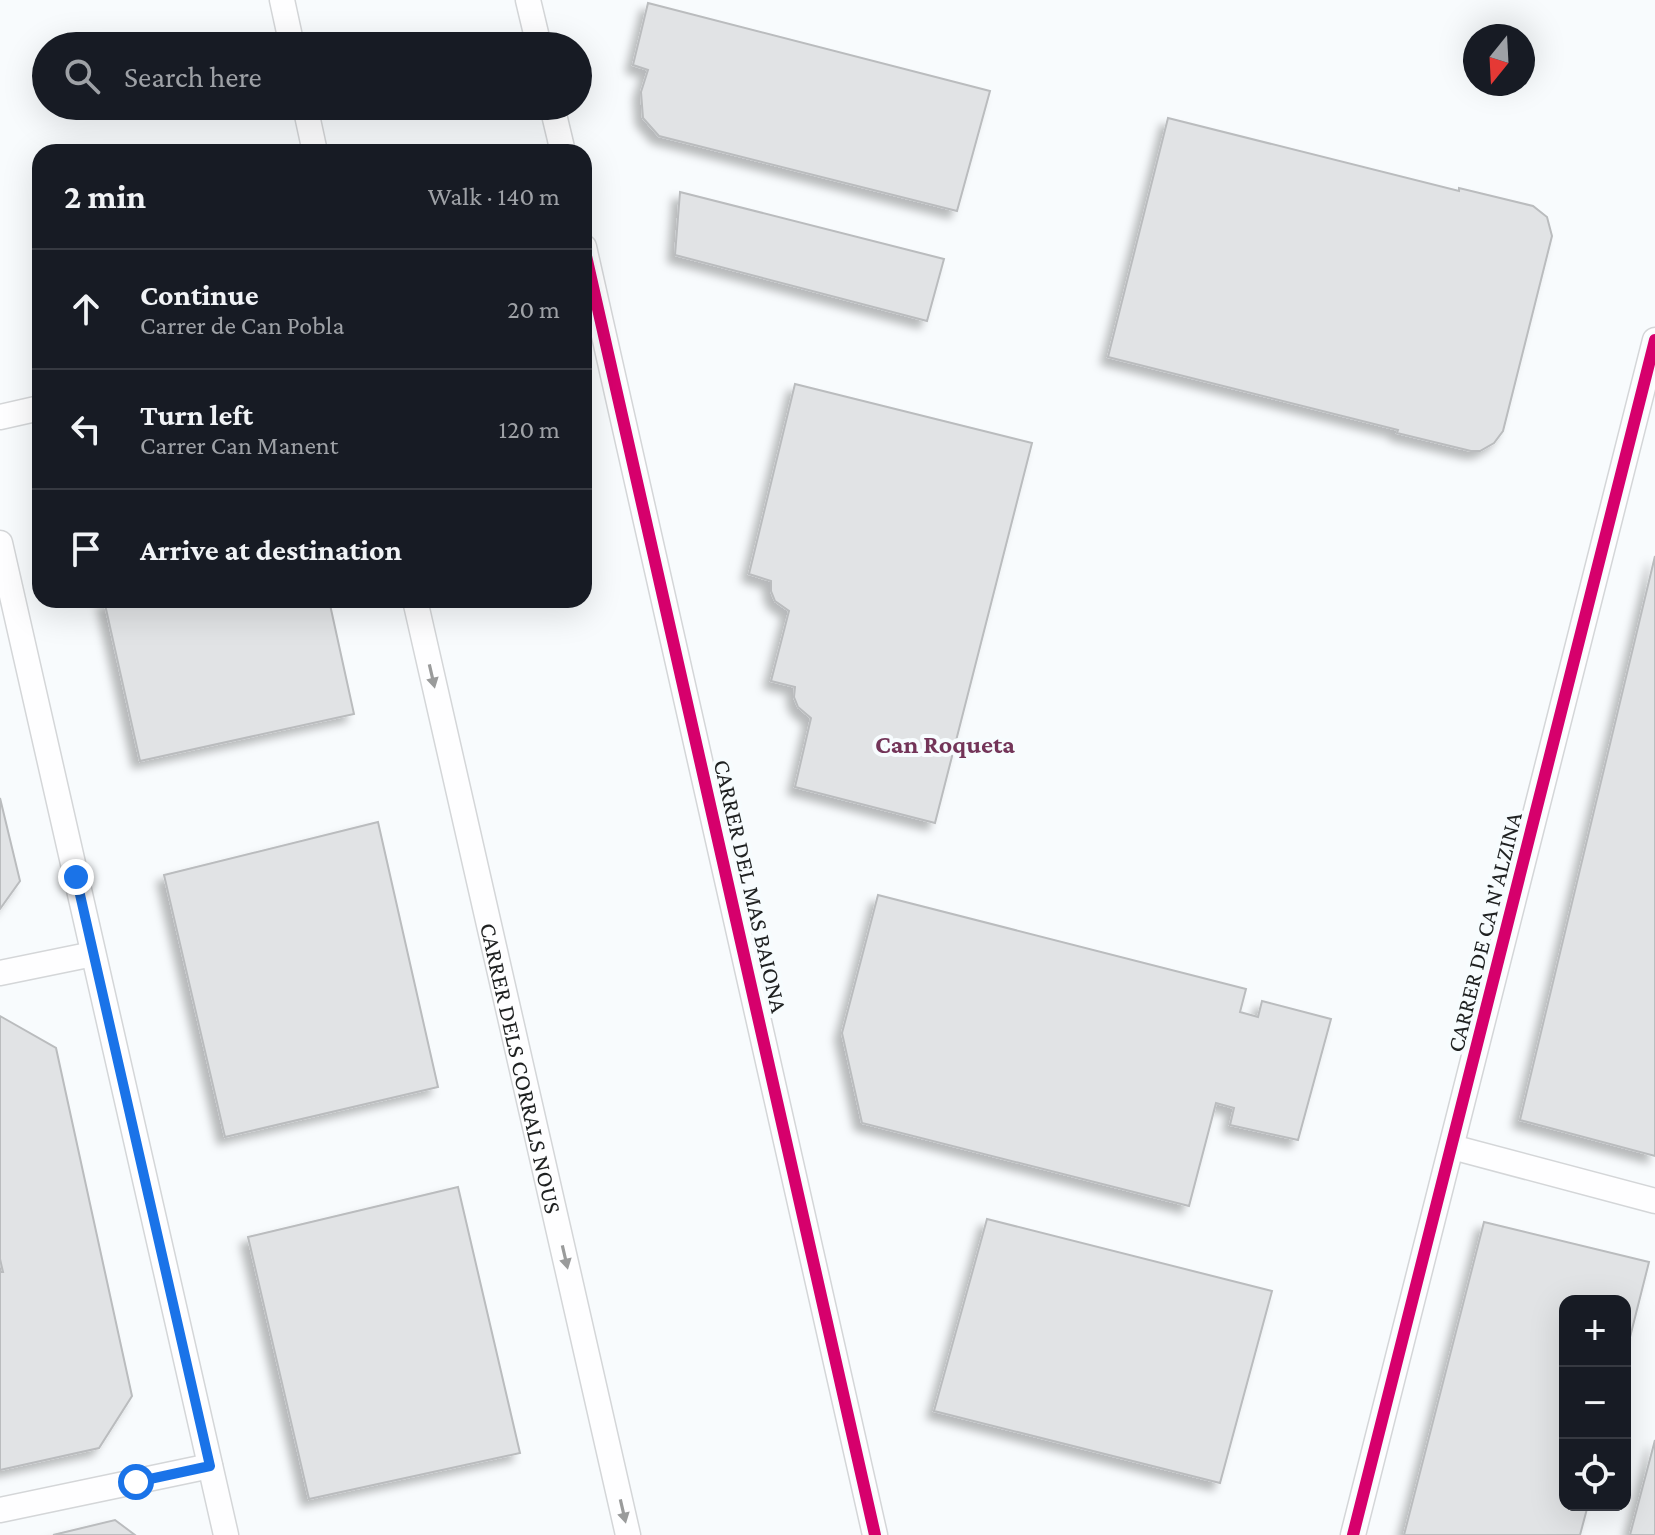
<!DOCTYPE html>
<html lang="en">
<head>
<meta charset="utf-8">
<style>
	body { margin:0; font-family:"Crimson Pro",serif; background:#20242c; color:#f1f3f6 }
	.controls { position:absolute; right:24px; bottom:24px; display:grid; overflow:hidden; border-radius:16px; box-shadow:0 8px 32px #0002 }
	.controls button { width:72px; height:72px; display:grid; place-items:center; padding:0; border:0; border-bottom:2px solid #363941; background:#171b24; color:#f1f3f6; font:40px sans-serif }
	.compass { position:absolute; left:1463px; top:24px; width:72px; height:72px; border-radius:50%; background:#171b24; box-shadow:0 8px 32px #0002; rotate:198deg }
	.stop { position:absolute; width:24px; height:24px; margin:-18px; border:6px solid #1a73e8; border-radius:50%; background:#fff }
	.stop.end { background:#1a73e8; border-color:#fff; box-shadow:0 2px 8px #0008 }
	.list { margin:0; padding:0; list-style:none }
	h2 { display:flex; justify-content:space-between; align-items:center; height:104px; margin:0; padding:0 32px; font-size:34px }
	h2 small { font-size:26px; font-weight:400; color:#9ea1a6 }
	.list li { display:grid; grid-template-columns:52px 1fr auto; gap:24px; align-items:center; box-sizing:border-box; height:120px; padding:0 32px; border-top:2px solid #363941 }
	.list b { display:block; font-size:30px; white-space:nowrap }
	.list p { margin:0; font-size:26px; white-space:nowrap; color:#9ea1a6 }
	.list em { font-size:26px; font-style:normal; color:#9ea1a6 }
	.icon { flex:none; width:44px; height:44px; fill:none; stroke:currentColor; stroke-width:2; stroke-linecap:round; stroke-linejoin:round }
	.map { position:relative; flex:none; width:1655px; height:1535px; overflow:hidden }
	.search { position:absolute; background:#171b24; box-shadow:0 8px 32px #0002; left:32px; top:32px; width:560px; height:88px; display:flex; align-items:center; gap:20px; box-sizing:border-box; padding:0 28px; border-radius:44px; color:#9ea1a6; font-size:30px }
	.panel { position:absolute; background:#171b24; box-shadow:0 8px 32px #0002; left:32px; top:144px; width:560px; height:464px; border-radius:24px }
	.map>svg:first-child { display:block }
</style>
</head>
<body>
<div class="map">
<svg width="1655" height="1535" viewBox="0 0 1655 1535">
	<defs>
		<filter id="shadow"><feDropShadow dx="-7" dy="7" stdDeviation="4" flood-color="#0004"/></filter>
	</defs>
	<rect width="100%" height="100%" fill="#f8fbfd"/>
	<g fill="#e1e3e5" stroke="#babcbe" stroke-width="2" filter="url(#shadow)">
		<polygon points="648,3 990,91 957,211 659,136 643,118 641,92 648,70 633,65"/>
		<polygon points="1168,118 1459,191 1459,188 1533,206 1547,217 1552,236 1503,431 1494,443 1480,451 1471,451 1397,433 1398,430 1108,357"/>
		<polygon points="680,192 944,259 927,321 675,255"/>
		<polygon points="795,384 1032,443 935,823 795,787 811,718 798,707 794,697 795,687 771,681 789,611 775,601 771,591 771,581 749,574"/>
		<polygon points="1655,556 1655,1156 1520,1120"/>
		<polygon points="104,600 329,600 354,714 140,761"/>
		<polygon points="0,798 20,881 0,909"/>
		<polygon points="378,822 438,1087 225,1137 164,875"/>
		<polygon points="878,895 1246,989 1240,1012 1258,1017 1262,1001 1331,1019 1298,1140 1230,1125 1234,1108 1216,1103 1189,1206 862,1123 842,1033"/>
		<polygon points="0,1016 56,1048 132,1396 99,1448 0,1470 0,1272 3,1272 0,1259"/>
		<polygon points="458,1187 520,1453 309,1499 248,1237"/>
		<polygon points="987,1219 1272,1291 1220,1483 934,1411"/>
		<polygon points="1484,1222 1649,1262 1625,1357 1625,1301 1565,1301 1565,1505 1588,1505 1580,1535 1404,1535"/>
		<polygon points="1655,1440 1655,1535 1630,1535"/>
		<polygon points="115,1520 135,1535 53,1535"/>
	</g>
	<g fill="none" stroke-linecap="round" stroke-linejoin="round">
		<g stroke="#d4d6d8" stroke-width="27">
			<g id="minor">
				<polyline points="282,0 292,46"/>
				<polyline points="528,0 539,46"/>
				<polyline points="305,106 315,152"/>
				<polyline points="552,106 563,152"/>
				<polyline points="584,247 875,1535"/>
				<polyline points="0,417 40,408"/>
				<polyline points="0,543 226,1535"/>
				<path id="s1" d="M 415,600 L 628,1535"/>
				<polyline points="0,973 93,954"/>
				<polyline points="1452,1147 1655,1201"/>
				<polyline points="0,1510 210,1466"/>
				<polyline points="1353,1535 1655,340"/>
			</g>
		</g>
		<use href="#minor" stroke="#fefeff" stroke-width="24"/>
		<g stroke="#f7fcfe" stroke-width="17">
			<g id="cycleway">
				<polyline points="584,247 875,1535"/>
				<polyline points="1353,1535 1655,340"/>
			</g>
		</g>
		<use href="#cycleway" stroke="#d6006c" stroke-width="12"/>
	</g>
	<defs><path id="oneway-solid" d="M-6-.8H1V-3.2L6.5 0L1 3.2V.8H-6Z" transform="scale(2)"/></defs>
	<g fill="#9a9b9b">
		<use href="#oneway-solid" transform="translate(432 676) rotate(77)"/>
		<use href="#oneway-solid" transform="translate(565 1257) rotate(77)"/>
		<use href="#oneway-solid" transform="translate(623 1511) rotate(77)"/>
	</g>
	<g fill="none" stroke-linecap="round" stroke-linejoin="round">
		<polyline stroke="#1a73e8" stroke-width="10" points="76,877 210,1466 136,1482"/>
	</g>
	<g text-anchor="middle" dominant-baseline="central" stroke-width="8" stroke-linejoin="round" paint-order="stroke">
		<g font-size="24" fill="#1f2121" stroke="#f7fcfe">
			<text transform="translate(751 886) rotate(77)">CARRER DEL MAS BAIONA</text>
			<text transform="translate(1484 932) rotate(-76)">CARRER DE CA N'ALZINA</text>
			<text stroke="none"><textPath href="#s1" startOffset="480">CARRER DELS CORRALS NOUS</textPath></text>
		</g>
		<g font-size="26" font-weight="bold" fill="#733458" stroke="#f7fcfe">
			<text x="945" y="744">Can Roqueta</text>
		</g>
	</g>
</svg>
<div class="controls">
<button>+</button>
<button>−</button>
<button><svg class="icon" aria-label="locate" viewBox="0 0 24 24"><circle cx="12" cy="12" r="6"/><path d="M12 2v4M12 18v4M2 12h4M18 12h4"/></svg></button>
</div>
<svg class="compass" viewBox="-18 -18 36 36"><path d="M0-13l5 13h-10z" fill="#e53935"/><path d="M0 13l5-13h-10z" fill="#9ea1a6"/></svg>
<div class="stop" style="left:136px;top:1482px"></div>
<div class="stop end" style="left:76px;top:877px"></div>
<div class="search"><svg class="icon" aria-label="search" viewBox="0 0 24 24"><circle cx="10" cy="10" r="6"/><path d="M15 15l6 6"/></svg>Search here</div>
<section class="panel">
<h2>2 min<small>Walk · 140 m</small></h2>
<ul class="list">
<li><svg class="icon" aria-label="ahead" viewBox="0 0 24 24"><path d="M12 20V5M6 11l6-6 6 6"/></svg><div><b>Continue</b><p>Carrer de Can Pobla</p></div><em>20 m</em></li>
<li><svg class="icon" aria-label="left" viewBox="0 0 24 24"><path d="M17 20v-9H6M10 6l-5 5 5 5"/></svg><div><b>Turn left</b><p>Carrer Can Manent</p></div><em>120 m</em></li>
<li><svg class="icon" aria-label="arrive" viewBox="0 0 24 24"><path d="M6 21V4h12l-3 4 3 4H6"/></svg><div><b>Arrive at destination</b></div></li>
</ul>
</section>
</div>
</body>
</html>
